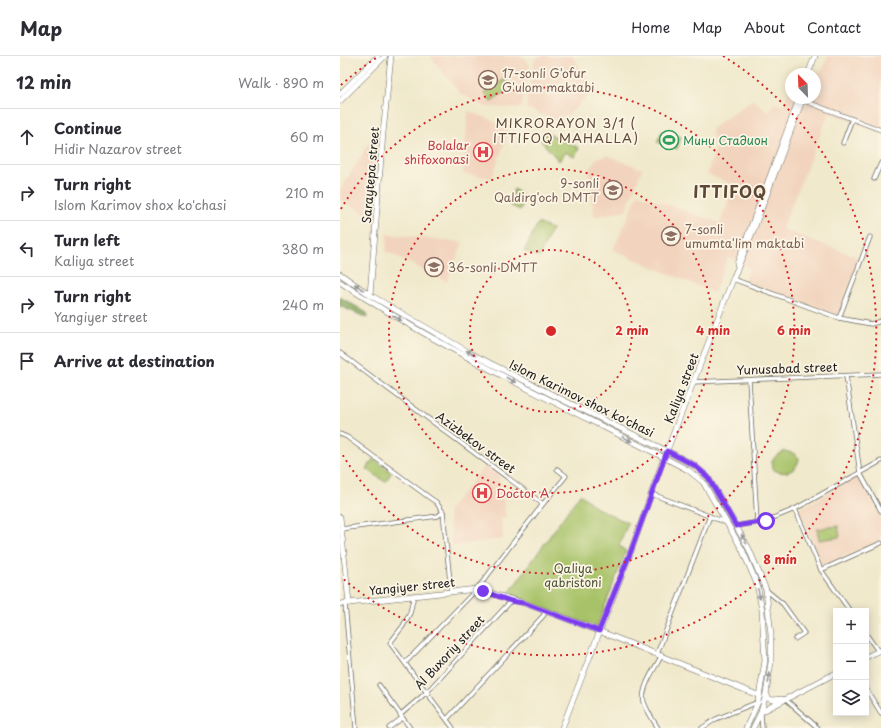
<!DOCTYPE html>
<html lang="en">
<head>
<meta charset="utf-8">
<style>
	body { margin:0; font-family:"Playpen Sans",sans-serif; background:#f2f2f3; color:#2b2b33 }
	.controls { position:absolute; right:12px; bottom:12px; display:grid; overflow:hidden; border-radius:0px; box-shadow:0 2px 10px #0003 }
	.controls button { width:36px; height:36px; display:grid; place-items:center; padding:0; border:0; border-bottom:1px solid #e1e1e2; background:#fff; color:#2b2b33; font:20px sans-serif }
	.compass { position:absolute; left:445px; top:12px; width:36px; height:36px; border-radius:50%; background:#fff; box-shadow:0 2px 10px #0003; rotate:337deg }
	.stop { position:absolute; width:12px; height:12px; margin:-9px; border:3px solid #7c3aed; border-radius:50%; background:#fff }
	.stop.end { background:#7c3aed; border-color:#fff; box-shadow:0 1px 4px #0008 }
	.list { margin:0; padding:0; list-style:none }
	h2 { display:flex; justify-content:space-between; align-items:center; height:52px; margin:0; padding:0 16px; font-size:17px }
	h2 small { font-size:13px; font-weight:400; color:#7c7c81 }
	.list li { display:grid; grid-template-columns:26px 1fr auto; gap:12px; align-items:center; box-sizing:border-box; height:56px; padding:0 16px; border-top:1px solid #e1e1e2 }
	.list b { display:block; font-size:15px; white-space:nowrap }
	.list p { margin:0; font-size:13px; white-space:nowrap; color:#7c7c81 }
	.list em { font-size:13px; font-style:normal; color:#7c7c81 }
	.icon { flex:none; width:22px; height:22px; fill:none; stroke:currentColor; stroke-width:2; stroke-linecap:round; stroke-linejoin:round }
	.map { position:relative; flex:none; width:541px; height:672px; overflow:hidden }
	header { display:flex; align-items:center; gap:24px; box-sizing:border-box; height:56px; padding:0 20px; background:#fff; border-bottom:1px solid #e1e1e2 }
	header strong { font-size:19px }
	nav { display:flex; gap:22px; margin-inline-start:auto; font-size:14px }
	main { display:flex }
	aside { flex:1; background:#fff }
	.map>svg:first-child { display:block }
</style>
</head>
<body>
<header>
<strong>Map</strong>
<nav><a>Home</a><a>Map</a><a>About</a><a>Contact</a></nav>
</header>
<main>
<aside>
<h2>12 min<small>Walk · 890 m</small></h2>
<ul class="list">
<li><svg class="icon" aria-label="ahead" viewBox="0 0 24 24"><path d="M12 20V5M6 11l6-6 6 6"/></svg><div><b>Continue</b><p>Hidir Nazarov street</p></div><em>60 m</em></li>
<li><svg class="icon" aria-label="right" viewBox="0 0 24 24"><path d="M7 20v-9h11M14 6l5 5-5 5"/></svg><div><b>Turn right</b><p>Islom Karimov shox ko'chasi</p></div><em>210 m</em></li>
<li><svg class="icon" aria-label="left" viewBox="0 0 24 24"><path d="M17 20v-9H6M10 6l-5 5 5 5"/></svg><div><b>Turn left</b><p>Kaliya street</p></div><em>380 m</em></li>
<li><svg class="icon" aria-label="right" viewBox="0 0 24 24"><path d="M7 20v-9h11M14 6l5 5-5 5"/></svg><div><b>Turn right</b><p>Yangiyer street</p></div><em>240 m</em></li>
<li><svg class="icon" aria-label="arrive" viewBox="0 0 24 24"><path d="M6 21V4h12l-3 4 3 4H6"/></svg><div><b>Arrive at destination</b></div></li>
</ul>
</aside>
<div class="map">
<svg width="541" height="672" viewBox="0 0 541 672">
	<rect width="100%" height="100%" fill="#fcf5e5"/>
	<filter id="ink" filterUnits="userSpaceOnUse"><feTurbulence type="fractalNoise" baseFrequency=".025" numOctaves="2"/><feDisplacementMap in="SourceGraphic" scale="8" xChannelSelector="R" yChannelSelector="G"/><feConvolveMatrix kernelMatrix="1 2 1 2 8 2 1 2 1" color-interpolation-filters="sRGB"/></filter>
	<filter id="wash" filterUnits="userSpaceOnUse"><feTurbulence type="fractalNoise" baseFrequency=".012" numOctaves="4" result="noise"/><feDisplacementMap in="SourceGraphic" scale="16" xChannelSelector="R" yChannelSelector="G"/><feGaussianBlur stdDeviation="0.9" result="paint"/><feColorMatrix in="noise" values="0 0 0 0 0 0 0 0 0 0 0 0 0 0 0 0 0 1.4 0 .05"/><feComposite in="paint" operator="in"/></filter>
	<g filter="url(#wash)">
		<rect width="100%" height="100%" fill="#f0e9cc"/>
		<g fill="#f2d4be">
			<polygon points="90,0 183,0 190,10 181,52 146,51 121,38"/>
			<polygon points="199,0 232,0 255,33 227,60 222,60 219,65 186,52 194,4"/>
			<polygon points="488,0 541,0 541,77 489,57 442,173 520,202 497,259 405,225 410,212 388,201 374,237 273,194 298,138 380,167 394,129 367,118 378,85 374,84 371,73 413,43 428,57 434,47 443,50 451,31 451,42 475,42 475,18 456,18 459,10 481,17"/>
			<polygon points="128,55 149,63 169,74 152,122 123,118"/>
			<polygon points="33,81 37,84 30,160 0,144 0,134"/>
			<polygon points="267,99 302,113 286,154 254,161 249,113 258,101 262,102"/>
			<polygon points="47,178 123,186 107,226 46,195"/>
			<polygon points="145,410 159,419 166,461 161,463 163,483 113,490 108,454"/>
			<polygon points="518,420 541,461 541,484 483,510 458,454"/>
		</g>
		<g fill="#a7c268" stroke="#626f42">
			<polygon points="165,23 171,32 151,45 144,37"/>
			<polygon points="322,75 341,81 337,93 317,86"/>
			<polygon points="206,77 239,92 235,101 225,96 219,105 201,85"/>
			<polygon points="174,133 185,141 180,154 169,149"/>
			<polygon points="198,167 212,173 199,201 184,195"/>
			<path d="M 445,395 L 455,398 L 459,402 C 458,415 443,421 433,413 L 432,405 L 436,400 Z"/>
			<polygon points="33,403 52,416 45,426 27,413"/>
			<polygon points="240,438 257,452 288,467 279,490 286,495 257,571 167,540"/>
			<polygon points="498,470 500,481 479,484 477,473"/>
		</g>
		<polygon fill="#85a85c" stroke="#50623c" points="0,241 27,257 27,262 0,250"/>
	</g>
	<g filter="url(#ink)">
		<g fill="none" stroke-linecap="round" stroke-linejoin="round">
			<g stroke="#66645a" stroke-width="5">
				<g id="street">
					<polyline points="462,44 541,74"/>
					<polyline points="503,87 512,63"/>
					<polyline points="534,123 541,107"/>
					<polyline points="393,223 499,262 531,268 541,265"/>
					<polyline points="499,262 530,181"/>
					<polyline points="0,297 203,448 137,533 65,607"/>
					<polyline points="506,320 520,417 541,455"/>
					<polyline points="409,324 417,466"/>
					<polyline points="353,326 541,318"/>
					<polyline points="0,378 7,381 90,442 96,446 103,456"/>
					<polyline points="312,438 387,467"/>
					<polyline points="203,448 226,420 217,413"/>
					<polyline points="455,453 481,514 510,555"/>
					<polyline points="396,470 426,465 455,453 541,405"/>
					<polyline points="1,473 98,460 103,456 111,536"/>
					<polyline points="481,514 541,487"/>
					<polyline points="426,534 443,548 464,577 455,583"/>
					<polyline points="74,539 70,557 63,570 50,587 113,672"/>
					<polyline points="5,548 16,672"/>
					<polyline points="526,578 538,595"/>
					<polyline points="317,598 370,460"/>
					<polyline points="39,629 70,672"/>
					<polyline points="526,633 541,657"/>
					<polyline points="445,643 478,672"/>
					<polyline points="421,657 422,672"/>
					<polyline points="60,659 87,636 171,545"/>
					<polyline points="107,663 204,559 204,554"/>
					<polyline points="49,672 62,662"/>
					<path d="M 318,672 C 313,664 307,655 304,646 C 300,633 315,612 322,599"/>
					<polyline points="362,672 376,663 418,646"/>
				</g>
			</g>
			<g stroke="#66645a" stroke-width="6">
				<g id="secondary">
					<polyline points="468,18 475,0"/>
					<polyline points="0,38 38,0"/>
					<polyline points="0,45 45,0"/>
					<polyline points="397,208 459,43"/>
					<polyline points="0,218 30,239 130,297 223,344 333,398 354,409 368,421 409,493 426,534 431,579 431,606 426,638 421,656 413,672"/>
					<path d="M 0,226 C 111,299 231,353 348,414 L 363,426 L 402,493 L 417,528 L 422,554 L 425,605 L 418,646 L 406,672"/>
					<polyline points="30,239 43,77 51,0"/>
					<polyline points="0,461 9,547"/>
					<polyline points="0,548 137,533 184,547 259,575 420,640"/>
					<polyline points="526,601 541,594"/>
					<polyline points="426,638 429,643 433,644 442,643"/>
					<polyline points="421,656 496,617"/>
					<polyline points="222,672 291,495 324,402 393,223 413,175 463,42"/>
				</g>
			</g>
			<use href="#street" stroke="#fff" stroke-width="3.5"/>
			<use href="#secondary" stroke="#fff" stroke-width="5"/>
		</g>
		<defs><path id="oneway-solid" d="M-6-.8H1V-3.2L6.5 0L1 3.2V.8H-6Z"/></defs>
		<g fill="#999">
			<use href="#oneway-solid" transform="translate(19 231) rotate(-145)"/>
			<use href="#oneway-solid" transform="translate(57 262) rotate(31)"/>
			<use href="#oneway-solid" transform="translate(131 297) rotate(-152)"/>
			<use href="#oneway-solid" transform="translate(171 324) rotate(28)"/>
			<use href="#oneway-solid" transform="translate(287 383) rotate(27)"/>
			<use href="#oneway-solid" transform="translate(404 483) rotate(-119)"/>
			<use href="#oneway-solid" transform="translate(419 538) rotate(78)"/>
			<use href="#oneway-solid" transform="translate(429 622) rotate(-81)"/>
		</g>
	</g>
	<g fill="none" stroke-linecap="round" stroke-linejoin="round" filter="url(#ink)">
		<polyline stroke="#7c3aed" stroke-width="5" points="143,535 171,545 184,547 259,575 291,495 327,395 354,409 368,421 396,470 426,465"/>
	</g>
	<g fill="none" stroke="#d62828" stroke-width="2" stroke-dasharray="2 4">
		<circle cx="211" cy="275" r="81"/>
		<circle cx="211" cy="275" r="162"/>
		<path d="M1 153A243 243 0 1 1 1 396"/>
		<path d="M1 29A324 324 0 0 1 39 0M383 0A324 324 0 1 1 1 521"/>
	</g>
	<defs>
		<g id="school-ring" transform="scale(1)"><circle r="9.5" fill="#fcf5e5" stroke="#8d6e63" stroke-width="1.5"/><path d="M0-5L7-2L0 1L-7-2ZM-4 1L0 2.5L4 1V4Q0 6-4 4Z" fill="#8d6e63"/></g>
		<g id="stadium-ring" transform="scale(1)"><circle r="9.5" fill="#fcf5e5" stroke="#2e9e5b" stroke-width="1.5"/><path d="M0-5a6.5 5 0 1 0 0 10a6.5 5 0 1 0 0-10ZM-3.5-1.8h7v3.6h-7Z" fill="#2e9e5b"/></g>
		<g id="hospital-ring" transform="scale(1)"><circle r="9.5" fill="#fcf5e5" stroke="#e0444e" stroke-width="1.5"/><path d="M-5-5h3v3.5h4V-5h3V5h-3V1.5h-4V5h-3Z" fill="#e0444e"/></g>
	</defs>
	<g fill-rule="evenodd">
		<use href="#school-ring" x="148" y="24"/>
		<use href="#stadium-ring" x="329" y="84"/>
		<use href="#hospital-ring" x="143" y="96"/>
		<use href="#school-ring" x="273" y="134"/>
		<use href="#school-ring" x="331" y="180"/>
		<use href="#school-ring" x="94" y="211"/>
		<use href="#hospital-ring" x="142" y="437"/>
	</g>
	<g text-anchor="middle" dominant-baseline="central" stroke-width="3.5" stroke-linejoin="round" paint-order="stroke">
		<g font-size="12" fill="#785e54" stroke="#fcf5e5" text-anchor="start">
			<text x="162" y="17">17-sonli G'ofur<tspan x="162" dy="14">G'ulom maktabi</tspan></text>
			<text x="259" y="127" text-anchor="end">9-sonli<tspan x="259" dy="14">Qaldirg'och DMTT</tspan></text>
			<text x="345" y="173">7-sonli<tspan x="345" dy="14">umumta'lim maktabi</tspan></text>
			<text x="108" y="211">36-sonli DMTT</text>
		</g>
		<g font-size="12" fill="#27864d" stroke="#fcf5e5" text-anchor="start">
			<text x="343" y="84">Мини Стадион</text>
		</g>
		<g font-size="12" fill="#be3a42" stroke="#fcf5e5" text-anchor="end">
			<text x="129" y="89">Bolalar<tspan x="129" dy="14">shifoxonasi</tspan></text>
			<text x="156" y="437" text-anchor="start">Doctor A</text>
		</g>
		<g font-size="12" fill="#1c1c1c" stroke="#fcf5e5">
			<text transform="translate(30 119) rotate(-85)">Saraytepa street</text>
			<text transform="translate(447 312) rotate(-2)">Yunusabad street</text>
			<text transform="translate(341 332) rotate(-69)">Kaliya street</text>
			<text transform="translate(242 342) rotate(26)">Islom Karimov shox ko'chasi</text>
			<text transform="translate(136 386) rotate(36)">Azizbekov street</text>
			<text transform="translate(72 530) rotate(-6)">Yangiyer street</text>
			<text transform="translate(109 596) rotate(-47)">Al Buxoriy street</text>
		</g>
		<g font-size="12" fill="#4d5637" stroke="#fcf5e5">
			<text x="233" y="512">Qaliya<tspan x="233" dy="14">qabristoni</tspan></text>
		</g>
		<g font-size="13" letter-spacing="1" fill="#5d4836" stroke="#fcf5e5">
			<text x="226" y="66">MIKRORAYON 3/1 (<tspan x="226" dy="15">ITTIFOQ MAHALLA)</tspan></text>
		</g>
		<g font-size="16" font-weight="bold" letter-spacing="1" fill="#5d4836" stroke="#fcf5e5">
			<text x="390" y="135">ITTIFOQ</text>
		</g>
	</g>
	<circle cx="211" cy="275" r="6" fill="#d62828" stroke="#fcf5e5" stroke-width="2"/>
	<g font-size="12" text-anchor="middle" font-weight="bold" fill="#d62828" stroke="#fcf5e5" stroke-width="3.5" stroke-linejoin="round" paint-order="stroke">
		<text x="292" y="279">2 min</text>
		<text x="373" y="279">4 min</text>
		<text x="454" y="279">6 min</text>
		<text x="440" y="508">8 min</text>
	</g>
</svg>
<div class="controls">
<button>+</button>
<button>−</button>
<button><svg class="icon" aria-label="layers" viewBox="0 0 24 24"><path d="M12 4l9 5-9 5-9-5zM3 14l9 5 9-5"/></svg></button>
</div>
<svg class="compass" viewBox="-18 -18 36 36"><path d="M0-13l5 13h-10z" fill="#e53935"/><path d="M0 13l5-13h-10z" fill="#7c7c81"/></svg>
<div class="stop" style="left:426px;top:465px"></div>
<div class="stop end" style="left:143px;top:535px"></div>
</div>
</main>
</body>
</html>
